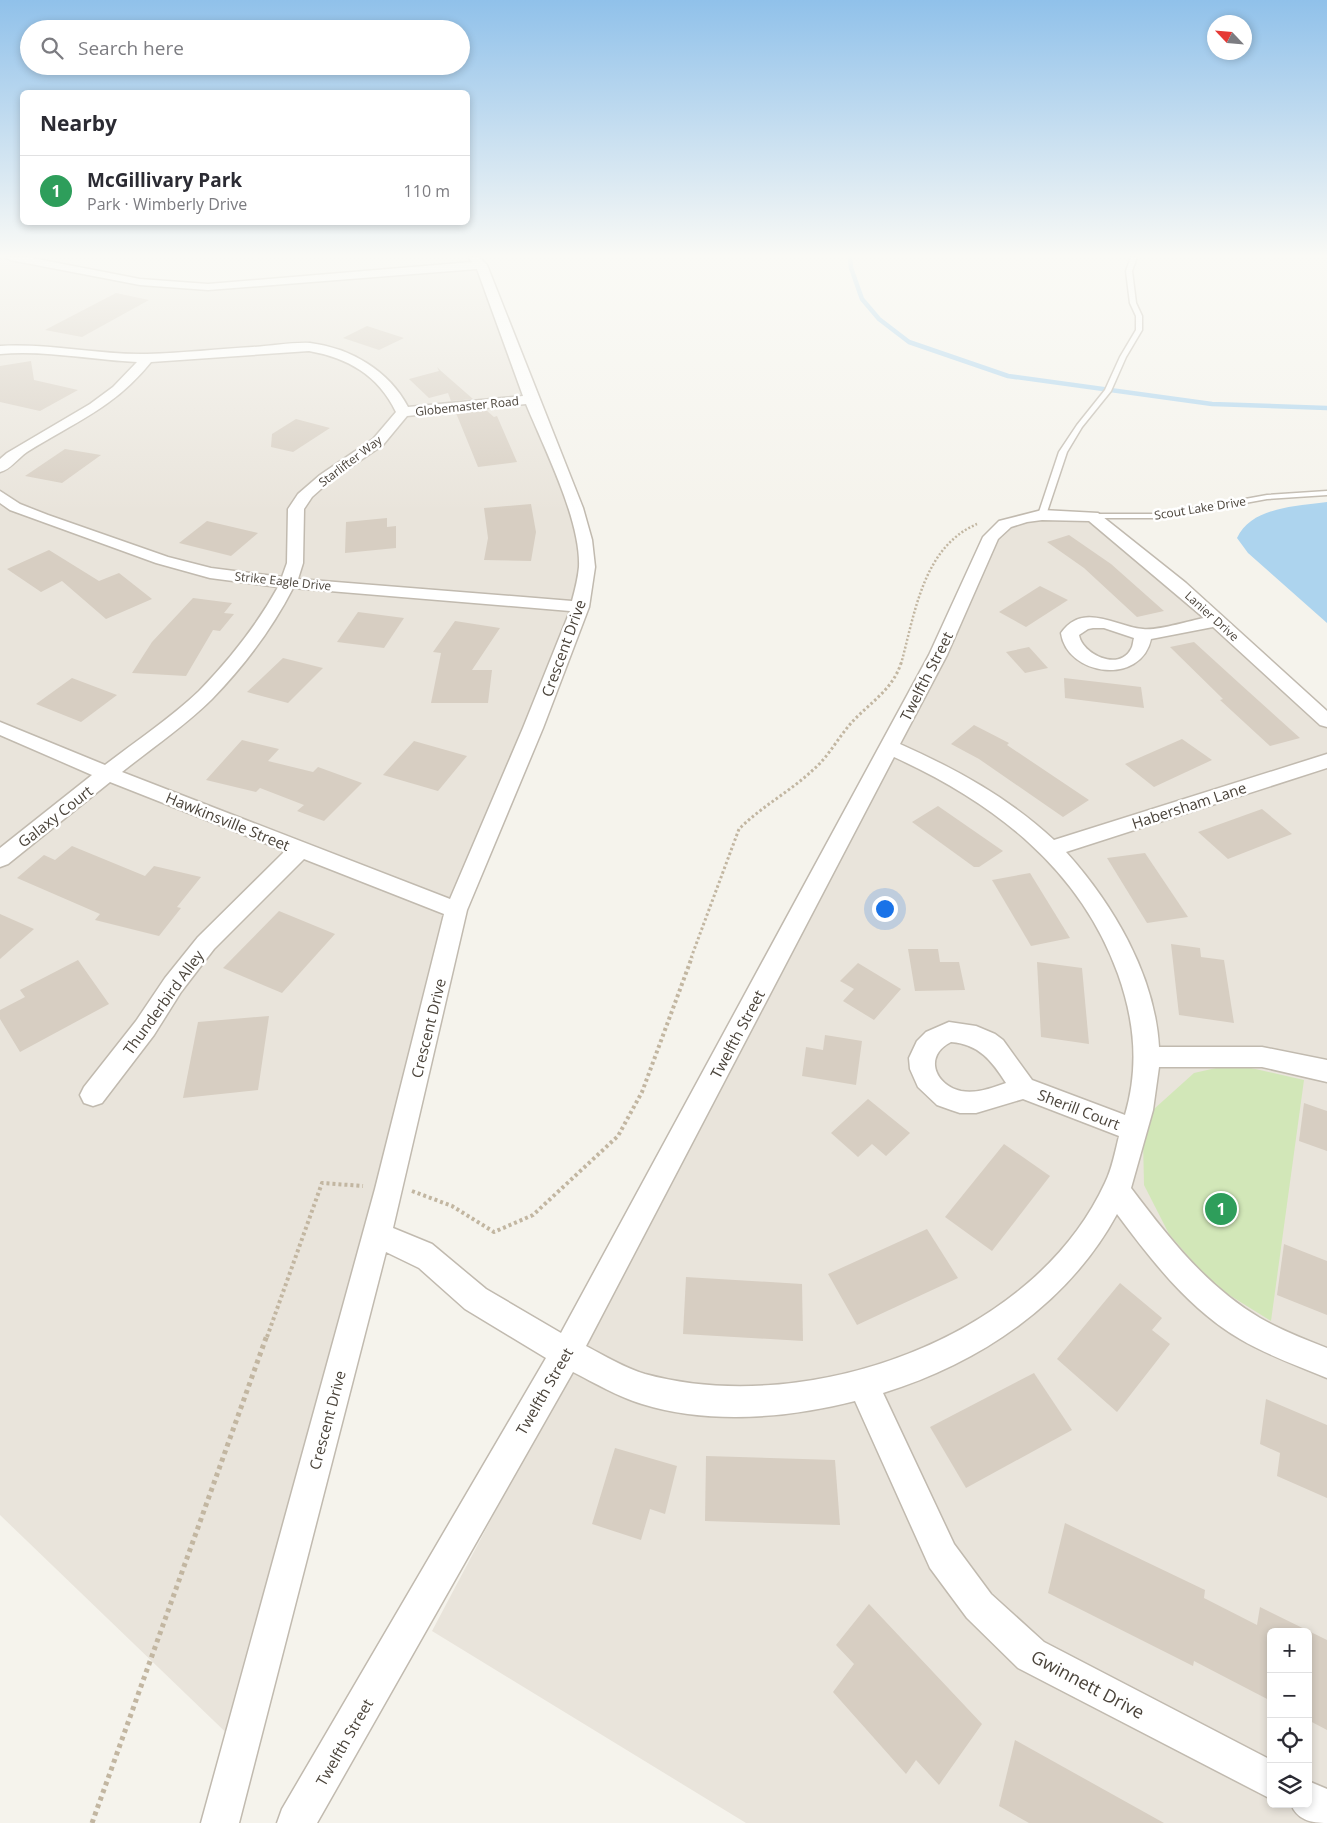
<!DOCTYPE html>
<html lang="en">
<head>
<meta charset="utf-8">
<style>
	body { margin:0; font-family:"Open Sans",sans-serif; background:#f7f7f7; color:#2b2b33 }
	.controls { position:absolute; right:15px; bottom:15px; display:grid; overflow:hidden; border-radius:8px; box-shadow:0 2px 8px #0003 }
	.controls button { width:45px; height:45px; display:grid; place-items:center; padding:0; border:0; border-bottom:1px solid #e1e1e2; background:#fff; color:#2b2b33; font:25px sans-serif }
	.compass { position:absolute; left:1207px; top:15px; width:45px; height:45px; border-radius:50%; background:#fff; box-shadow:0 2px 8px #0003; rotate:296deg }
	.you { position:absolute; left:884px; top:908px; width:18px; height:18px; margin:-12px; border:4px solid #fff; border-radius:50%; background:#1a73e8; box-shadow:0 0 0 8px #1a73e833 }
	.badge { display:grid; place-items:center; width:32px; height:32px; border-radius:50%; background:#ef4629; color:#fff; font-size:16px; font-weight:700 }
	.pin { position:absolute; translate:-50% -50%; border:2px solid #fff; box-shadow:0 1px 5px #0006 }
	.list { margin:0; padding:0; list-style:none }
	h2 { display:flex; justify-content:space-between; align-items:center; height:65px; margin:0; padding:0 20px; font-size:21px }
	h2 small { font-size:16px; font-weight:400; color:#7c7c81 }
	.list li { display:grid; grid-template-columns:32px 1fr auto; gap:15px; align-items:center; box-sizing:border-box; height:70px; padding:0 20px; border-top:1px solid #e1e1e2 }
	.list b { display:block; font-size:19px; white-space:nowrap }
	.list p { margin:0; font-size:16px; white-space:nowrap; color:#7c7c81 }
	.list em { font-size:16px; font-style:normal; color:#7c7c81 }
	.icon { flex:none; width:28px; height:28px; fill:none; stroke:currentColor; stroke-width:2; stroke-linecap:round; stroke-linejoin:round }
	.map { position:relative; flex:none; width:1327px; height:1823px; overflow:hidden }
	.search { position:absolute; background:#fff; box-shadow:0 2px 8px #0003; left:20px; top:20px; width:450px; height:55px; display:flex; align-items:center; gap:12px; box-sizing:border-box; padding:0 18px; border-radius:28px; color:#7c7c81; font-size:19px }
	.panel { position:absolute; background:#fff; box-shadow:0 2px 8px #0003; left:20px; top:90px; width:450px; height:135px; border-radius:8px }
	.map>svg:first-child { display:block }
</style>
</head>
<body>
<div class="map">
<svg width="1327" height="1823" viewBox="0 0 1327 1823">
	<rect width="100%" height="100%" fill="#f5f3ec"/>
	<g fill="#e9e4db" fill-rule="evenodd">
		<polygon points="0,257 12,257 183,287 481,265 584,540 580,607 456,910 240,1746 0,1515"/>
		<path d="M 1036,517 L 1068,518 L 1101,525 L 1327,725 L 1327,1823 L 746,1823 L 432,1631 L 719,1089 L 998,533 ZM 1271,1632 L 1308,1632 L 1308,1804 L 1271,1804 Z"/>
	</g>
	<polygon fill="#d2e7b8" points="1216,1068 1251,1068 1304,1080 1271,1321 1213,1285 1169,1234 1144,1185 1143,1139 1154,1109 1194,1073"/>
	<path fill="#add4ee" d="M 1327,502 L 1327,623 L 1248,553 L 1237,538 C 1251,507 1297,506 1327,502 Z"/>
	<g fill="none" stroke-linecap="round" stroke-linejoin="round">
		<polyline stroke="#add4ee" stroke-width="4.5" points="850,257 851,268 862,299 879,319 909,342 1008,376 1212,404 1327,408"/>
	</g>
	<g fill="#d7cec2">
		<polygon points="116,293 149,300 82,337 45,330"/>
		<polygon points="367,326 404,338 379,350 343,338"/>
		<polygon points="31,361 34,380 78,390 40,411 0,402 0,366"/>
		<polygon points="437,367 441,371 473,399 451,401 448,393 429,398 409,379 439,371"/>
		<polygon points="486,410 494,417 497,416 517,462 478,467 456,413"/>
		<polygon points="296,419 330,428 293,452 271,447 272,434"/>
		<polygon points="65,449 101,455 62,483 25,476"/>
		<polygon points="531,504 536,532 531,561 484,560 488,538 484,508"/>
		<polygon points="387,518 387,527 396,526 396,548 345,553 346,522"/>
		<polygon points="207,521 258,533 231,556 179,543"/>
		<polygon points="1069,535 1111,564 1164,611 1137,617 1084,568 1047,542"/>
		<polygon points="49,550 99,581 119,573 152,599 106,619 62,581 41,592 7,569"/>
		<polygon points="1040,586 1068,600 1026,627 999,612"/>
		<polygon points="193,598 232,603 224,613 234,614 220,631 213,630 186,676 132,673 152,642"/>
		<polygon points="358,612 404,618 384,648 337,642"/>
		<polygon points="455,621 500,628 472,670 492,670 488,703 431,703 441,653 433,652"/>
		<polygon points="1194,642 1239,683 1300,738 1270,746 1220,700 1223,699 1170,647"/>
		<polygon points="1029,647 1048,668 1025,673 1006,652"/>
		<polygon points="283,658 323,668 288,703 247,692"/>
		<polygon points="72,678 117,695 81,722 36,704"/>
		<polygon points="1064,678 1141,687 1144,708 1065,698"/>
		<polygon points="974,725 1009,743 1007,745 1089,800 1063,817 979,759 951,744"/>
		<polygon points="1182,739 1212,760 1154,787 1125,764"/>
		<polygon points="242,740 279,749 268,761 313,772 318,767 362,783 324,821 297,811 304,805 260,788 256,792 206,780"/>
		<polygon points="414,741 467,756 438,791 383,775"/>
		<polygon points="938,806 1003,851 979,867 974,867 912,822"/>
		<polygon points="1262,809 1292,834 1228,859 1198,832"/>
		<polygon points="72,846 145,876 154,866 201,877 177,907 181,908 159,936 95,920 100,914 17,878 44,855 55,860"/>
		<polygon points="1145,853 1188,917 1147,923 1107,858"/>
		<polygon points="1030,873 1070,938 1031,946 992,880"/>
		<polygon points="279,911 335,934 282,993 223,968"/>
		<polygon points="0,914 34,929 0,959"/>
		<polygon points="1171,944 1200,948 1201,957 1224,960 1234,1023 1179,1015"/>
		<polygon points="908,949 938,949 940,962 959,962 965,990 915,991"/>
		<polygon points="78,960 109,1004 20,1052 0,1019 0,1010 25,997 20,990"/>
		<polygon points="1037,962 1082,968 1089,1044 1041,1037"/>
		<polygon points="858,963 901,989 874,1020 843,1001 854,989 840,981"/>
		<polygon points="269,1016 258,1090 183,1098 198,1022"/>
		<polygon points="825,1035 862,1041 856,1085 802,1076 806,1047 823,1050"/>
		<polygon points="868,1099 910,1133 886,1156 872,1144 858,1157 831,1133"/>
		<polygon points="1304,1103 1327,1111 1327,1151 1299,1141"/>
		<polygon points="1004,1144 1050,1176 992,1251 945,1217"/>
		<polygon points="927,1229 958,1278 857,1325 828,1274"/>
		<polygon points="1284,1244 1327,1261 1327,1315 1277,1295"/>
		<polygon points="686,1277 802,1284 803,1341 683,1334"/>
		<polygon points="1120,1283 1162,1318 1152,1330 1170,1344 1117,1412 1057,1359"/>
		<polygon points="1034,1373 1072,1430 966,1488 930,1427"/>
		<polygon points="1266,1399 1327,1425 1327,1498 1277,1476 1280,1453 1260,1444"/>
		<polygon points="615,1448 677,1466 665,1514 650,1509 641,1540 592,1524"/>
		<polygon points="706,1456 835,1460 840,1525 705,1521"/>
		<polygon points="1065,1523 1205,1590 1204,1598 1257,1625 1260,1607 1327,1640 1327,1730 1308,1720 1308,1632 1270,1632 1271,1701 1194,1661 1193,1666 1048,1593"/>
		<polygon points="869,1604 982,1724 939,1785 916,1760 906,1774 833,1692 854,1664 836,1645"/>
		<polygon points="1015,1740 1164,1823 1029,1823 999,1806"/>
	</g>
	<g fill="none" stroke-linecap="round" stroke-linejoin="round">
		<g stroke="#c1baaf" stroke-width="3">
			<g id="lane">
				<polygon points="1131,257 1137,257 1132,271 1136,303 1142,316 1142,330 1126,357 1111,391 1082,427 1067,452 1046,515 1039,517 1038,515 1059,452 1077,425 1105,390 1120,357 1136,330 1136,316 1130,303 1126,271"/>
				<polygon points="1327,491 1327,495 1267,499 1163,518 1093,518 1089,516 1093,514 1163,514 1267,495"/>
			</g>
		</g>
		<g stroke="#c1baaf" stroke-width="3">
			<g id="street">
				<path d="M 5,257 L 27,257 L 140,279 L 208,284 L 472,262 L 468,257 L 479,257 L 487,265 L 583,508 L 592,540 L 595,567 L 589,607 L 543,728 L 467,910 L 393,1228 L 432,1244 L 486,1289 L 561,1333 L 929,655 L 983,537 L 999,521 L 1042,510 L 1098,513 L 1186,583 L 1327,711 L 1327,727 L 1320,725 L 1213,627 L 1151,639 C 1141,686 1067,676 1061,633 C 1083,601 1117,627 1143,629 C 1157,631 1189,621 1204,618 L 1089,521 L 1042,520 L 1027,522 L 1011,527 L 998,539 L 947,655 L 900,744 C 956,769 1009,798 1054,840 L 1327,754 L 1327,768 L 1066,852 C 1113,904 1155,975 1159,1047 L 1262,1047 L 1327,1060 L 1327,1082 L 1262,1067 L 1159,1067 L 1153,1110 L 1131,1188 C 1168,1237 1206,1286 1260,1318 C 1281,1330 1304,1339 1327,1348 L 1327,1378 C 1298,1366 1267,1355 1240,1339 C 1189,1309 1152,1261 1117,1214 C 1068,1304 980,1363 883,1393 L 954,1544 L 991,1594 L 1044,1642 L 1271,1760 L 1271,1799 L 1018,1668 L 967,1618 L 930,1568 L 855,1401 C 788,1418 710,1425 642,1404 C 618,1397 595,1383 573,1372 L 317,1823 L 277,1823 L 282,1809 L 546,1358 L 465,1309 L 419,1268 L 386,1252 L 239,1823 L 201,1823 L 375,1189 L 444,914 L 304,859 L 214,949 L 181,992 L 154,1035 L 102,1103 L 93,1106 L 84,1103 L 80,1095 L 84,1087 L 136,1021 L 165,978 L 198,937 L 285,851 L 110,782 L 8,864 L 0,867 L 0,848 L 92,775 L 0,735 L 0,722 L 105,765 C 136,741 171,718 199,691 C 230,659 257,625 278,587 L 210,578 L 156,563 L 10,510 L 0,503 L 0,491 L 20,504 L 48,515 L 168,557 L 211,568 L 282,577 L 287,563 L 288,509 L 298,494 L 320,475 L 373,439 L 396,412 C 378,375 348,358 309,351 L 151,362 C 114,408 75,422 27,452 C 18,458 10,470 0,472 L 0,459 L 7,453 L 90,404 L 113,387 L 137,362 C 91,360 46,350 0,354 L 0,346 C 49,343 98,355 147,354 C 183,353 218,349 253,347 C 272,346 292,342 310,343 C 351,348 389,371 408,407 L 523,396 L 477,269 L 208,290 L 140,285 L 10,260 ZM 526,404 C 544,448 581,520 579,567 C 578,578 575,590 572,601 L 298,579 L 303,563 L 304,509 L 312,497 L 330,481 L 383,445 L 407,416 ZM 293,588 L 570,611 L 523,728 L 450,899 L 122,772 C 152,748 185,726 212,699 C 244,666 272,629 293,588 ZM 1093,628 L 1104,628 L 1134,638 C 1133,641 1133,646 1131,649 C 1119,672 1082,654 1079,635 L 1088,629 ZM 894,757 C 993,802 1080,868 1118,974 C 1135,1022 1139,1067 1125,1115 L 1032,1080 L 1003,1040 L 995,1034 L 976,1026 L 949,1022 L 926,1032 L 917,1041 L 909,1058 L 910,1069 L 918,1087 L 937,1105 L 951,1110 L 960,1113 L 976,1113 L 1023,1099 L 1119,1136 C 1115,1152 1112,1169 1105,1183 C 1033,1340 805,1418 645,1374 C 625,1368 605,1356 586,1346 ZM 951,1042 C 979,1044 992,1061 1006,1083 C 992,1088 976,1094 961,1091 C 935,1085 923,1056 951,1042 Z"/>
				<path d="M 1308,1781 L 1327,1789 L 1327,1823 C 1311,1823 1297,1820 1291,1804 L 1308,1804 Z"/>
			</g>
		</g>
		<path stroke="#c2b6a1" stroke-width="2.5" stroke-dasharray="2 2" stroke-linecap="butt" d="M 901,664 C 915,613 923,547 977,524"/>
		<path stroke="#c2b6a1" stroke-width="3" stroke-dasharray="2.5 2.5" stroke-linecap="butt" d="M 691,958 L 739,829 C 762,806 791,791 814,769 C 829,756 839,736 853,721 C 871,702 893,689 901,663"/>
		<g stroke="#c2b6a1" stroke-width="4" stroke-dasharray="3 3" stroke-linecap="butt">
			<polyline points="412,1191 452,1206 494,1232 533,1215 618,1136 642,1092 692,957"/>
			<polyline points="267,1337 322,1183 363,1186"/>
		</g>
		<polyline stroke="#c2b6a1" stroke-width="5" stroke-dasharray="4 4" stroke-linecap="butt" points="92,1823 267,1335"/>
		<use href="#lane" fill="#fff" fill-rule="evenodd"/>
		<use href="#street" fill="#fff" fill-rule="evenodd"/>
	</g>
	<linearGradient id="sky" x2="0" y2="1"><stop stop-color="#90c1ea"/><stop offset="0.5" stop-color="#fafaf6"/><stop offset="1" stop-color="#fafaf6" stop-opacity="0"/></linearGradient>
	<rect width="1327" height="512" fill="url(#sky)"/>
	<g text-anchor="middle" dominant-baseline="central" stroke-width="5" stroke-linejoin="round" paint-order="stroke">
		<g font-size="12" fill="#4a433a" stroke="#fff">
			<text transform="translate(467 406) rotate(-6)">Globemaster Road</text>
			<text transform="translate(350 461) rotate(-37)">Starlifter Way</text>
			<text transform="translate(1200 508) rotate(-9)">Scout Lake Drive</text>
			<text transform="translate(283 581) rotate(6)">Strike Eagle Drive</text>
			<text transform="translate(1212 616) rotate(42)">Lanier Drive</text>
		</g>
		<g font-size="15" fill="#4a433a" stroke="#fff">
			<text transform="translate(563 648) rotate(-70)">Crescent Drive</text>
			<text transform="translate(926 676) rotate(-63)">Twelfth Street</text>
			<text transform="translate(1189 805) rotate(-18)">Habersham Lane</text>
			<text transform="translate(55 816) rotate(-38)">Galaxy Court</text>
			<text transform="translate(228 821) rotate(22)">Hawkinsville Street</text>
			<text transform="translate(163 1002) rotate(-54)">Thunderbird Alley</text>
			<text transform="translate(428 1028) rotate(-76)">Crescent Drive</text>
			<text transform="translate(737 1034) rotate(-62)">Twelfth Street</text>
			<text transform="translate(1079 1109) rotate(21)">Sherill Court</text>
			<text transform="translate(544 1391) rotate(-60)">Twelfth Street</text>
			<text transform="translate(327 1420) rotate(-75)">Crescent Drive</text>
			<text transform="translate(344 1742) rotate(-60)">Twelfth Street</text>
		</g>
		<g font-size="18" fill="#4a433a" stroke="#fff">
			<text transform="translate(1088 1684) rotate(28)">Gwinnett Drive</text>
		</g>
	</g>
</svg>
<div class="controls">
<button>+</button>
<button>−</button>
<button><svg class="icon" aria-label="locate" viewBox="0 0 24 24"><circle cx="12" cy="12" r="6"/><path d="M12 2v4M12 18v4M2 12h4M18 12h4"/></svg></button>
<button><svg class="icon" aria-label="layers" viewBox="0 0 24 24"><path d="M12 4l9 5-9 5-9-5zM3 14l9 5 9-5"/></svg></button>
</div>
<svg class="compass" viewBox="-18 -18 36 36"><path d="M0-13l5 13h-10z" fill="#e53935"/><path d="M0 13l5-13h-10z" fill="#7c7c81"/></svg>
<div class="you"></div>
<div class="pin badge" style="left:1221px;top:1209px;background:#2e9e5b">1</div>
<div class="search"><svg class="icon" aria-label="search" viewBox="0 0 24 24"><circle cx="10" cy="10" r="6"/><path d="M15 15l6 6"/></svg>Search here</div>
<section class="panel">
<h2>Nearby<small></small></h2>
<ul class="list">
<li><span class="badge" style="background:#2e9e5b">1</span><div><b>McGillivary Park</b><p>Park · Wimberly Drive</p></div><em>110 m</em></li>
</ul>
</section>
</div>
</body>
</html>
